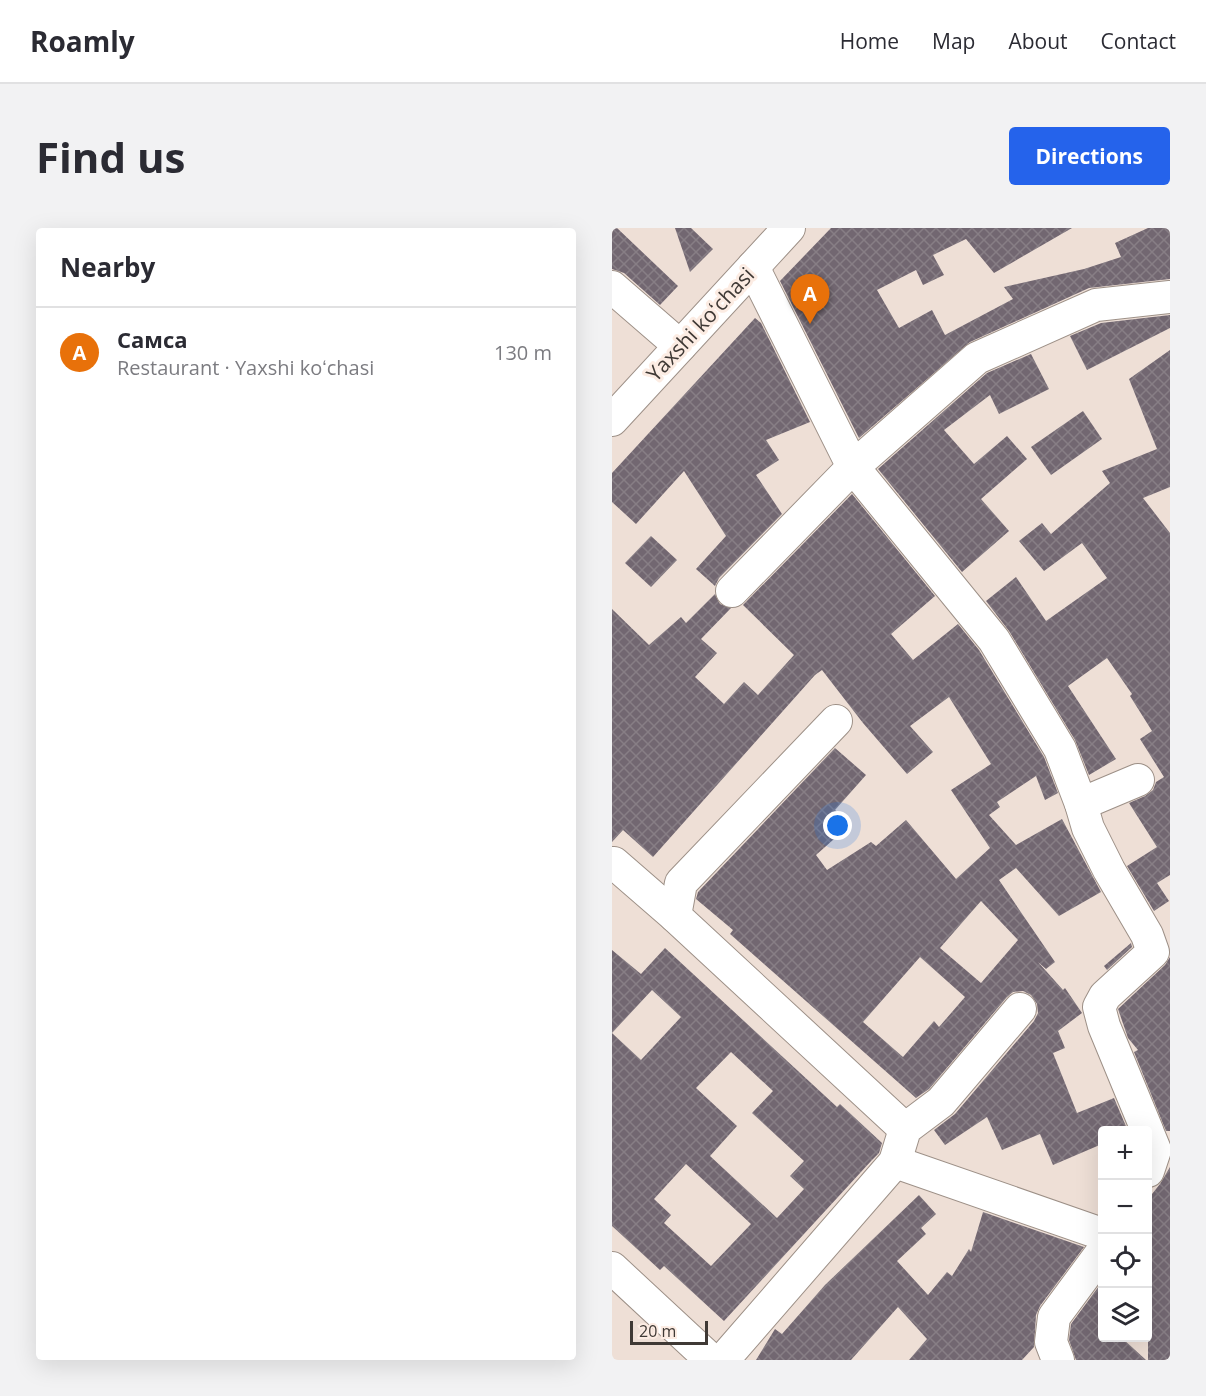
<!DOCTYPE html>
<html lang="en">
<head>
<meta charset="utf-8">
<style>
	body { margin:0; font-family:"Open Sans",sans-serif; background:#f2f2f3; color:#2b2b33 }
	.controls { position:absolute; right:18px; bottom:18px; display:grid; overflow:hidden; border-radius:6px; box-shadow:0 6px 24px #0002 }
	.controls button { width:54px; height:54px; display:grid; place-items:center; padding:0; border:0; border-bottom:2px solid #e1e1e2; background:#fff; color:#2b2b33; font:30px sans-serif }
	.scale { position:absolute; left:18px; bottom:15px; width:78px; box-sizing:border-box; padding-left:6px; border:3px solid #3f3935; border-top:0; font-size:16px; line-height:21px; white-space:nowrap; color:#3f3935; -webkit-text-stroke:4px #fcece3; paint-order:stroke }
	.you { position:absolute; left:226px; top:598px; width:21px; height:21px; margin:-15px; border:4px solid #fff; border-radius:50%; background:#1a73e8; box-shadow:0 0 0 9px #1a73e833 }
	.badge { display:grid; place-items:center; width:39px; height:39px; border-radius:50%; background:#2563eb; color:#fff; font-size:20px; font-weight:700 }
	.pin { position:absolute; translate:-50% -50px; filter:drop-shadow(0 2px 3px #0008) }
	.pin::after { content:''; position:absolute; top:32px; width:21px; height:18px; background:inherit; clip-path:polygon(0 0,100% 0,50% 100%) }
	.list { margin:0; padding:0; list-style:none }
	h2 { display:flex; justify-content:space-between; align-items:center; height:78px; margin:0; padding:0 24px; font-size:26px }
	h2 small { font-size:20px; font-weight:400; color:#7c7c81 }
	.list li { display:grid; grid-template-columns:39px 1fr auto; gap:18px; align-items:center; box-sizing:border-box; height:90px; padding:0 24px; border-top:2px solid #e1e1e2 }
	.list b { display:block; font-size:22px; white-space:nowrap }
	.list p { margin:0; font-size:20px; white-space:nowrap; color:#7c7c81 }
	.list em { font-size:20px; font-style:normal; color:#7c7c81 }
	.icon { flex:none; width:33px; height:33px; fill:none; stroke:currentColor; stroke-width:2; stroke-linecap:round; stroke-linejoin:round }
	.map { position:relative; flex:none; width:558px; height:1132px; overflow:hidden; border-radius:6px }
	header { display:flex; align-items:center; gap:36px; box-sizing:border-box; height:84px; padding:0 30px; background:#fff; border-bottom:2px solid #e1e1e2 }
	header strong { font-size:28px }
	nav { display:flex; gap:33px; margin-inline-start:auto; font-size:21px }
	.intro { display:flex; align-items:center; justify-content:space-between; box-sizing:border-box; height:144px; padding:0 36px }
	h1 { margin:0; font-size:42px }
	.button { padding:15px 27px; border-radius:6px; background:#2563eb; color:#fff; font-size:21px; font-weight:700 }
	main { display:flex; gap:36px; padding:0 36px }
	aside { flex:1; background:#fff; border-radius:6px; box-shadow:0 6px 24px #0002 }
	.map>svg:first-child { display:block }
</style>
</head>
<body>
<header>
<strong>Roamly</strong>
<nav><a>Home</a><a>Map</a><a>About</a><a>Contact</a></nav>
</header>
<div class="intro"><h1>Find us</h1><a class="button">Directions</a></div>
<main>
<aside>
<h2>Nearby<small></small></h2>
<ul class="list">
<li><span class="badge" style="background:#e8710a">A</span><div><b>Самса</b><p>Restaurant · Yaxshi koʻchasi</p></div><em>130 m</em></li>
</ul>
</aside>
<div class="map">
<svg width="558" height="1132" viewBox="0 0 558 1132">
	<defs>
		<pattern id="building-cross-hatch" width="8" height="8" patternUnits="userSpaceOnUse" patternTransform="scale(1.5)"><rect width="8" height="8" fill="#726771"/><path d="M0 0l8 8M0 8l8-8" fill="none" stroke="#877e85"/></pattern>
	</defs>
	<rect width="100%" height="100%" fill="#eedfd6"/>
	<g fill="url(#building-cross-hatch)" fill-rule="evenodd">
		<polygon points="0,0 5,0 66,58 48,77 12,45 0,41"/>
		<polygon points="63,0 79,0 101,21 78,44"/>
		<polygon points="219,0 460,0 382,45 354,11 321,27 332,47 311,57 304,42 265,62 287,100 320,82 333,107 401,71 392,59 472,41 509,29 503,15 536,0 558,0 558,51 477,60 358,114 247,210 168,53"/>
		<polygon points="558,87 558,100 475,142 458,108 489,95"/>
		<polygon points="143,90 149,95 198,194 154,212 167,232 144,247 170,286 107,350 103,358 84,341 114,308 72,243 24,296 0,274 0,245"/>
		<polygon points="558,122 558,259 531,270 558,305 558,647 545,655 557,673 542,683 515,638 545,619 517,575 533,568 541,562 544,554 552,549 528,511 540,503 518,468 520,466 495,430 456,458 504,531 477,547 463,512 397,403 374,373 404,349 434,393 495,350 470,315 432,343 407,313 430,295 439,306 498,255 490,243 545,221 517,151"/>
		<polygon points="419,126 437,161 387,186 378,167 332,202 362,236 395,208 415,231 369,271 397,303 350,344 266,241 375,145"/>
		<polygon points="471,183 490,211 439,247 419,219"/>
		<path d="M 240,266 L 323,368 L 279,406 L 301,432 L 346,396 L 367,422 L 432,529 L 446,565 L 433,572 L 424,548 L 385,574 L 388,579 L 377,587 L 404,617 L 450,591 L 489,664 L 447,688 L 404,640 L 387,652 L 443,734 L 434,741 L 426,734 L 451,762 L 453,760 L 470,785 L 446,803 L 453,820 L 441,825 L 465,885 L 502,870 L 516,903 L 490,903 L 490,916 L 441,937 L 428,906 L 390,922 L 375,889 L 333,917 L 322,902 L 343,886 L 422,793 L 426,785 L 425,776 L 419,767 L 411,763 L 401,764 L 395,769 L 317,861 L 304,870 L 118,706 L 121,702 L 84,671 L 86,664 L 223,520 L 254,547 L 223,582 L 239,596 L 204,627 L 215,642 L 259,614 L 264,618 L 294,592 L 344,651 L 378,620 L 339,562 L 379,536 L 337,469 L 298,498 L 321,524 L 295,546 L 251,495 L 210,442 L 203,447 L 41,629 L 11,602 L 0,614 L 0,381 L 37,417 L 69,389 L 74,395 L 103,366 L 108,376 L 119,380 L 89,411 L 105,425 L 83,449 L 112,476 L 132,454 L 146,467 L 182,427 L 131,377 ZM 369,673 L 406,712 L 369,755 L 328,720 ZM 308,729 L 353,769 L 327,799 L 322,793 L 291,829 L 251,794 Z"/>
		<polygon points="39,308 65,332 39,359 13,335"/>
		<polygon points="519,715 520,719 495,742 492,738"/>
		<path d="M 53,720 L 225,879 L 228,876 L 270,915 L 267,925 L 260,932 L 112,1093 L 52,1038 L 48,1042 L 0,998 L 0,722 L 29,746 ZM 40,762 L 69,789 L 29,832 L 0,805 ZM 119,824 L 161,863 L 140,885 L 192,933 L 178,948 L 192,961 L 165,990 L 98,928 L 125,898 L 84,860 ZM 74,936 L 139,996 L 99,1038 L 52,995 L 59,987 L 42,971 Z"/>
		<polygon points="558,729 558,903 554,903 522,824 526,822 516,810 506,781 553,737"/>
		<polygon points="558,939 558,1132 536,1132 536,971 548,956"/>
		<polygon points="307,967 324,986 309,1000 314,1006 285,1033 316,1067 335,1044 340,1048 357,1021 359,1024 371,984 472,1019 428,1078 424,1087 422,1119 410,1132 297,1132 315,1111 286,1079 239,1132 144,1132 163,1101 170,1106 213,1057"/>
		<polygon points="490,1054 490,1110 510,1110 534,1132 464,1132 457,1112 459,1096"/>
	</g>
	<g fill="none" stroke-linecap="round" stroke-linejoin="round">
		<g stroke="#9d9087" stroke-width="34">
			<g id="minor">
				<polyline points="0,59 68,118"/>
				<polyline points="0,192 177,0"/>
				<polyline points="120,363 241,239 141,39"/>
				<polyline points="224,493 69,655 63,688 293,901"/>
				<polyline points="469,576 526,552"/>
				<polyline points="2,635 63,688"/>
				<polyline points="535,902 492,798 487,779 493,768 541,724 535,707 497,642 476,600 469,576 448,521 382,412 241,239 365,130 484,77 558,69"/>
				<polyline points="536,905 543,922 536,943"/>
				<polyline points="283,934 490,1006"/>
				<polyline points="0,1040 99,1132"/>
				<polyline points="111,1132 283,934 293,901 329,874 408,781"/>
				<polyline points="446,1132 439,1114 442,1089 490,1024"/>
			</g>
		</g>
		<use href="#minor" stroke="#fff" stroke-width="32"/>
	</g>
	<g text-anchor="middle" dominant-baseline="central" stroke-width="6" stroke-linejoin="round" paint-order="stroke">
		<g font-size="21" fill="#3f3935" stroke="#fcece3">
			<text transform="translate(88 96) rotate(-47)">Yaxshi koʻchasi</text>
		</g>
	</g>
</svg>
<div class="controls">
<button>+</button>
<button>−</button>
<button><svg class="icon" aria-label="locate" viewBox="0 0 24 24"><circle cx="12" cy="12" r="6"/><path d="M12 2v4M12 18v4M2 12h4M18 12h4"/></svg></button>
<button><svg class="icon" aria-label="layers" viewBox="0 0 24 24"><path d="M12 4l9 5-9 5-9-5zM3 14l9 5 9-5"/></svg></button>
</div>
<div class="scale">20 m</div>
<div class="you"></div>
<div class="pin badge" style="left:198px;top:96px;background:#e8710a">A</div>
</div>
</main>
</body>
</html>
